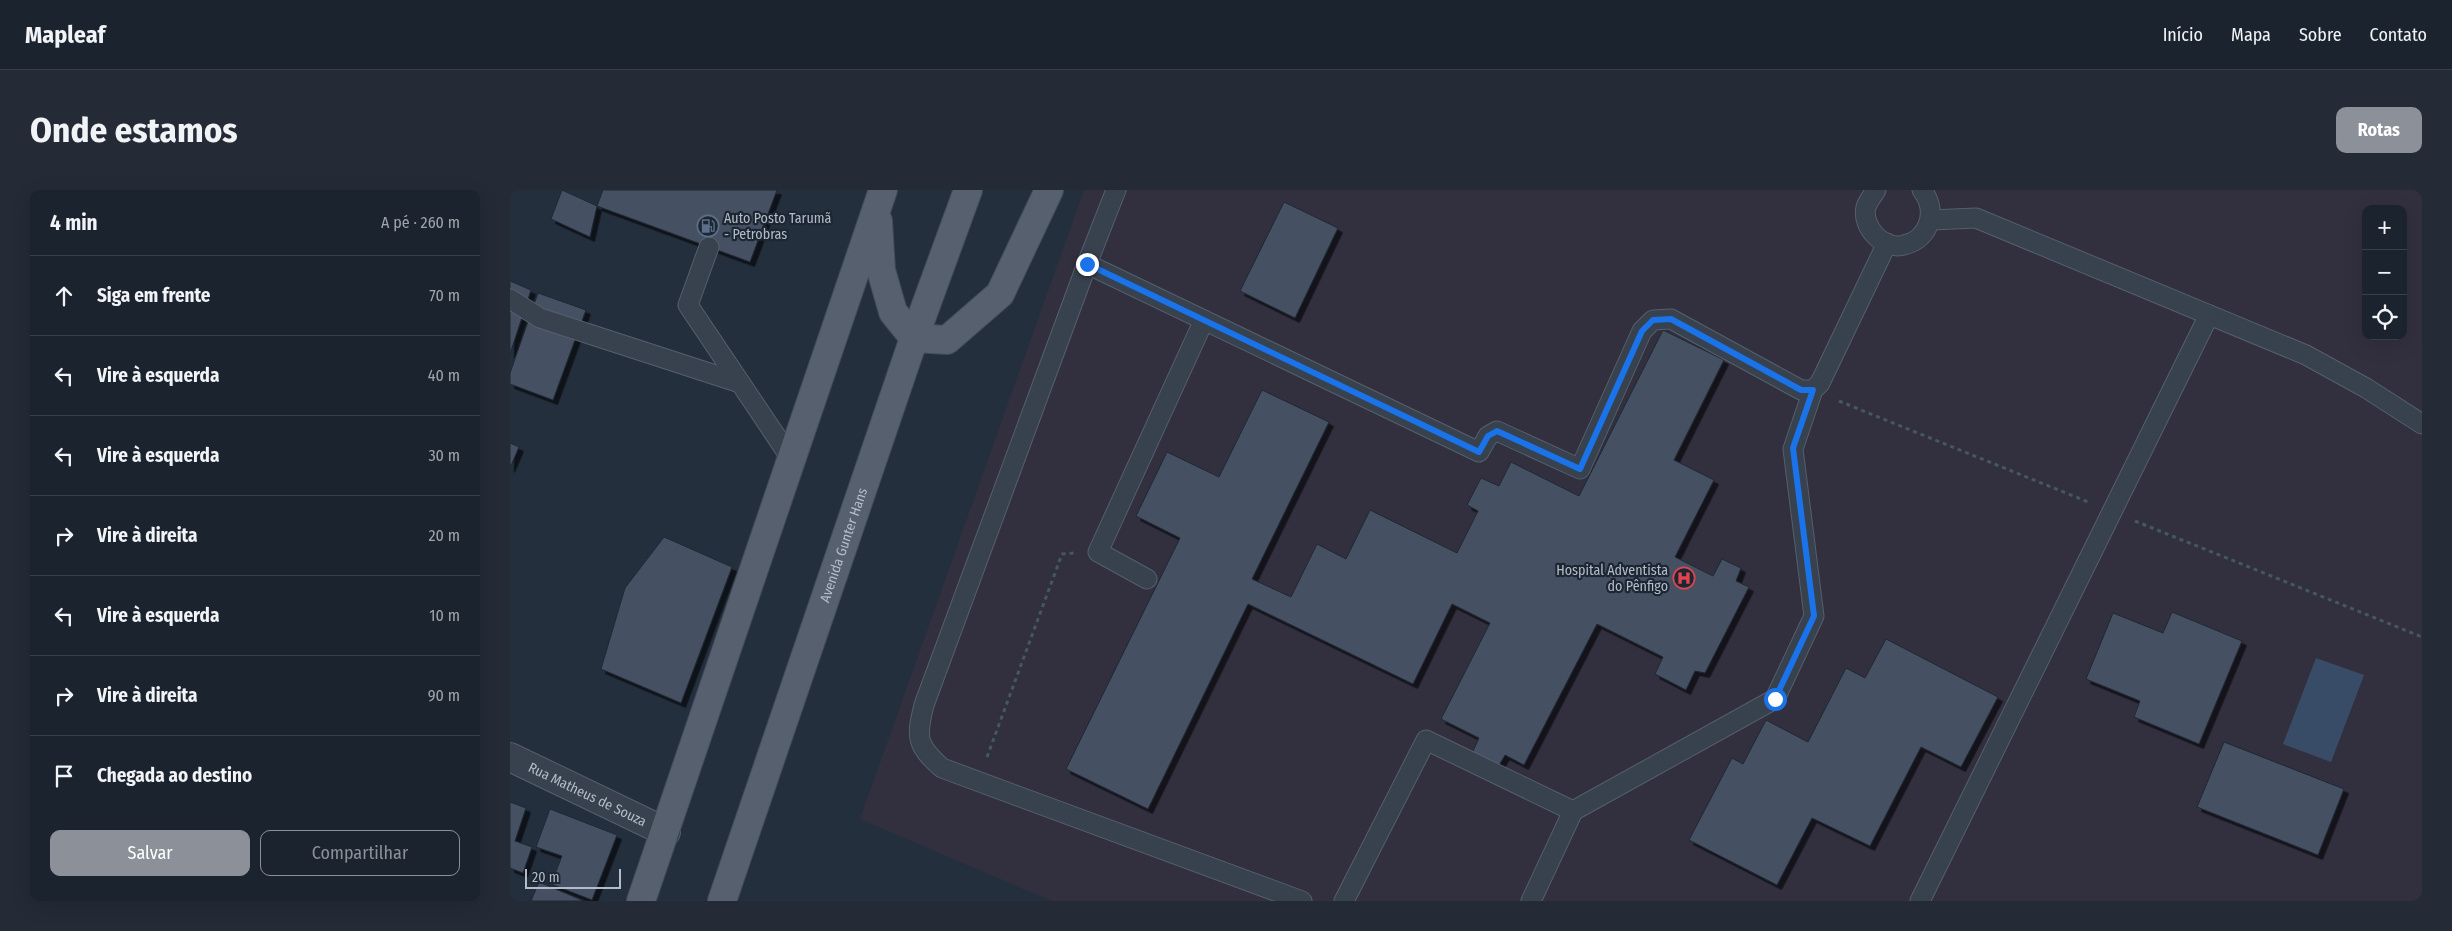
<!DOCTYPE html>
<html lang="pt">
<head>
<meta charset="utf-8">
<style>
	body { margin:0; font-family:"Fira Sans Condensed",sans-serif; background:#242b36; color:#f1f3f6 }
	.controls { position:absolute; right:15px; top:15px; display:grid; overflow:hidden; border-radius:10px; box-shadow:0 5px 20px #0002 }
	.controls button { width:45px; height:45px; display:grid; place-items:center; padding:0; border:0; border-bottom:1px solid #39404a; background:#1b232e; color:#f1f3f6; font:25px sans-serif }
	.scale { position:absolute; left:15px; bottom:12px; width:96px; box-sizing:border-box; padding-left:5px; border:2px solid #b4bcc9; border-top:0; font-size:14px; line-height:18px; white-space:nowrap; color:#b4bcc9; -webkit-text-stroke:4px #1d2633; paint-order:stroke }
	.stop { position:absolute; width:15px; height:15px; margin:-11px; border:4px solid #1a73e8; border-radius:50%; background:#fff }
	.stop.end { background:#1a73e8; border-color:#fff; box-shadow:0 1px 5px #0008 }
	.list { margin:0; padding:0; list-style:none }
	h2 { display:flex; justify-content:space-between; align-items:center; height:65px; margin:0; padding:0 20px; font-size:21px }
	h2 small { font-size:16px; font-weight:400; color:#a0a4aa }
	.list li { display:grid; grid-template-columns:32px 1fr auto; gap:15px; align-items:center; box-sizing:border-box; height:80px; padding:0 20px; border-top:1px solid #39404a }
	.list b { display:block; font-size:19px; white-space:nowrap }
	.list em { font-size:16px; font-style:normal; color:#a0a4aa }
	.actions { display:flex; gap:10px; padding:15px 20px }
	.actions a { flex:1; padding:11px 0; border:1px solid #8c9099; border-radius:10px; text-align:center; font-size:18px; color:#8c9099 }
	.actions .main { background:#8c9099; color:#fff }
	.icon { flex:none; width:28px; height:28px; fill:none; stroke:currentColor; stroke-width:2; stroke-linecap:round; stroke-linejoin:round }
	.map { position:relative; flex:none; width:1912px; height:711px; overflow:hidden; border-radius:10px }
	header { display:flex; align-items:center; gap:30px; box-sizing:border-box; height:70px; padding:0 25px; background:#1b232e; border-bottom:1px solid #39404a }
	header strong { font-size:24px }
	nav { display:flex; gap:28px; margin-inline-start:auto; font-size:18px }
	.intro { display:flex; align-items:center; justify-content:space-between; box-sizing:border-box; height:120px; padding:0 30px }
	h1 { margin:0; font-size:35px }
	.button { padding:12px 22px; border-radius:10px; background:#8c9099; color:#fff; font-size:18px; font-weight:700 }
	main { display:flex; gap:30px; padding:0 30px }
	aside { flex:1; background:#1b232e; border-radius:10px; box-shadow:0 5px 20px #0002 }
	.map>svg:first-child { display:block }
</style>
</head>
<body>
<header>
<strong>Mapleaf</strong>
<nav><a>Início</a><a>Mapa</a><a>Sobre</a><a>Contato</a></nav>
</header>
<div class="intro"><h1>Onde estamos</h1><a class="button">Rotas</a></div>
<main>
<aside>
<h2>4 min<small>A pé · 260 m</small></h2>
<ul class="list">
<li><svg class="icon" aria-label="ahead" viewBox="0 0 24 24"><path d="M12 20V5M6 11l6-6 6 6"/></svg><div><b>Siga em frente</b></div><em>70 m</em></li>
<li><svg class="icon" aria-label="left" viewBox="0 0 24 24"><path d="M17 20v-9H6M10 6l-5 5 5 5"/></svg><div><b>Vire à esquerda</b></div><em>40 m</em></li>
<li><svg class="icon" aria-label="left" viewBox="0 0 24 24"><path d="M17 20v-9H6M10 6l-5 5 5 5"/></svg><div><b>Vire à esquerda</b></div><em>30 m</em></li>
<li><svg class="icon" aria-label="right" viewBox="0 0 24 24"><path d="M7 20v-9h11M14 6l5 5-5 5"/></svg><div><b>Vire à direita</b></div><em>20 m</em></li>
<li><svg class="icon" aria-label="left" viewBox="0 0 24 24"><path d="M17 20v-9H6M10 6l-5 5 5 5"/></svg><div><b>Vire à esquerda</b></div><em>10 m</em></li>
<li><svg class="icon" aria-label="right" viewBox="0 0 24 24"><path d="M7 20v-9h11M14 6l5 5-5 5"/></svg><div><b>Vire à direita</b></div><em>90 m</em></li>
<li><svg class="icon" aria-label="arrive" viewBox="0 0 24 24"><path d="M6 21V4h12l-3 4 3 4H6"/></svg><div><b>Chegada ao destino</b></div></li>
</ul>
<div class="actions"><a class="main">Salvar</a><a>Compartilhar</a></div>
</aside>
<div class="map">
<svg width="1912" height="711" viewBox="0 0 1912 711">
	<defs>
		<filter id="shadow"><feDropShadow dx="4.5" dy="4.5" stdDeviation="0" flood-color="#0009"/></filter>
	</defs>
	<rect width="100%" height="100%" fill="#242f3e"/>
	<path fill="#32303f" fill-rule="evenodd" d="M 574,0 L 1912,0 L 1912,711 L 542,711 L 350,629 ZM 1856,19 L 1893,19 L 1893,146 L 1856,146 Z"/>
	<polygon fill="#394c67" points="1806,468 1854,485 1821,572 1773,554"/>
	<g fill="#455162" stroke="#1f2835" filter="url(#shadow)">
		<polygon points="52,0 87,16 80,47 41,29"/>
		<polygon points="93,0 267,0 240,72 87,16"/>
		<polygon points="774,12 828,38 785,128 730,101"/>
		<polygon points="0,91 21,100 0,164"/>
		<polygon points="28,103 76,120 43,210 0,194 0,183"/>
		<polygon points="1153,140 1214,170 1164,270 1204,290 1165,367 1203,386 1212,369 1231,378 1226,391 1239,397 1195,483 1185,481 1176,500 1145,484 1153,467 1087,434 1014,575 995,565 988,577 962,563 969,548 931,529 980,433 942,414 903,494 738,414 638,619 556,579 670,348 626,326 657,262 709,287 752,200 819,232 742,389 781,407 807,354 836,369 860,320 947,363 968,321 957,315 971,288 989,296 1001,272 1069,306"/>
		<polygon points="0,253 9,257 0,278"/>
		<polygon points="154,347 222,377 171,513 91,479 115,398"/>
		<polygon points="1662,422 1732,451 1689,554 1624,527 1630,511 1576,489 1603,423 1653,443"/>
		<polygon points="1376,449 1488,507 1451,577 1411,557 1360,656 1302,628 1267,695 1179,650 1222,568 1233,574 1256,530 1298,552 1336,478 1355,488"/>
		<polygon points="1714,552 1834,599 1808,665 1687,617"/>
		<polygon points="0,612 16,618 5,651 22,657 13,683 0,678"/>
		<polygon points="40,619 107,645 82,710 41,694 52,666 26,657"/>
		<polygon points="29,692 74,711 21,711"/>
	</g>
	<g fill="none" stroke-linecap="round" stroke-linejoin="round">
		<g stroke="#565f6c" stroke-width="21">
			<g id="service">
				<polyline points="606,0 577,74 969,262 978,246 987,241 1070,279 1132,141 1143,130 1161,129 1291,200 1303,200 1310,193 1377,53"/>
				<path d="M 1366,0 C 1363,5 1358,11 1356,17 C 1351,37 1374,61 1394,55 C 1420,49 1428,20 1412,0"/>
				<polyline points="1421,30 1466,28 1796,165 1856,198 1912,234"/>
				<polyline points="199,57 178,115 282,270"/>
				<path d="M 577,74 L 414,515 C 406,547 406,555 432,578 L 792,711"/>
				<polyline points="0,109 30,128 230,193"/>
				<polyline points="637,389 588,362 694,130"/>
				<polyline points="834,711 916,550 1063,621"/>
				<polyline points="1021,711 1063,621 1265,509 1304,426 1283,259 1303,200"/>
				<polyline points="1410,711 1699,125"/>
			</g>
		</g>
		<g stroke="#565f6c" stroke-width="30">
			<g id="minor">
				<path id="s1" d="M 0,567 L 156,642"/>
			</g>
		</g>
		<g stroke="#414a57" stroke-width="30">
			<g id="primary">
				<polyline points="368,31 371,80 383,122 404,148 437,150 490,104 539,0"/>
				<polyline points="131,711 373,0"/>
				<path id="s2" d="M 212,711 L 404,148 L 458,0"/>
			</g>
		</g>
		<g stroke="#44595c" stroke-width="3" stroke-dasharray="4 4" stroke-linecap="butt">
			<polyline points="1329,211 1578,312"/>
			<polyline points="1625,331 1912,447"/>
			<polyline points="477,567 552,364 564,363"/>
		</g>
		<use href="#service" stroke="#38414e" stroke-width="19"/>
		<use href="#minor" stroke="#38414e" stroke-width="28"/>
		<use href="#primary" stroke="#56606e" stroke-width="28"/>
	</g>
	<g fill="none" stroke-linecap="round" stroke-linejoin="round">
		<polyline stroke="#1a73e8" stroke-width="6" points="577,74 969,262 978,246 987,241 1070,279 1132,141 1143,130 1161,129 1291,200 1303,200 1283,258 1304,426 1265,509"/>
	</g>
	<defs>
		<g id="fuel-ring" transform="scale(1.125)"><circle r="9.5" fill="#1d2633" stroke="#5c6f8a" stroke-width="1.5"/><path d="M-5.5-6h7V0h2V4h1.3V-2.5L3-4.5l.8-.8L6-3V5H2.5V1h-1V6h-7ZM-4.2-4.7v3.2H.2V-4.7Z" fill="#5c6f8a"/></g>
		<g id="hospital-ring" transform="scale(1.125)"><circle r="9.5" fill="#1d2633" stroke="#e0444e" stroke-width="1.5"/><path d="M-5-5h3v3.5h4V-5h3V5h-3V1.5h-4V5h-3Z" fill="#e0444e"/></g>
	</defs>
	<g fill-rule="evenodd">
		<use href="#fuel-ring" x="198" y="36"/>
		<use href="#hospital-ring" x="1174" y="388"/>
	</g>
	<g text-anchor="middle" dominant-baseline="central" stroke-width="4.5" stroke-linejoin="round" paint-order="stroke">
		<g font-size="14" fill="#b4bcc9" stroke="#1d2633" text-anchor="start">
			<text x="214" y="28">Auto Posto Tarumã<tspan x="214" dy="16">- Petrobras</tspan></text>
			<text x="1158" y="380" text-anchor="end">Hospital Adventista<tspan x="1158" dy="16">do Pênfigo</tspan></text>
		</g>
		<g font-size="14" fill="#b4bcc9" stroke="#1d2633">
			<text stroke="none"><textPath href="#s2" startOffset="376">Avenida Gunter Hans</textPath></text>
			<text stroke="none"><textPath href="#s1" startOffset="86">Rua Matheus de Souza</textPath></text>
		</g>
	</g>
</svg>
<div class="controls">
<button>+</button>
<button>−</button>
<button><svg class="icon" aria-label="locate" viewBox="0 0 24 24"><circle cx="12" cy="12" r="6"/><path d="M12 2v4M12 18v4M2 12h4M18 12h4"/></svg></button>
</div>
<div class="scale">20 m</div>
<div class="stop" style="left:1265px;top:509px"></div>
<div class="stop end" style="left:577px;top:74px"></div>
</div>
</main>
</body>
</html>
